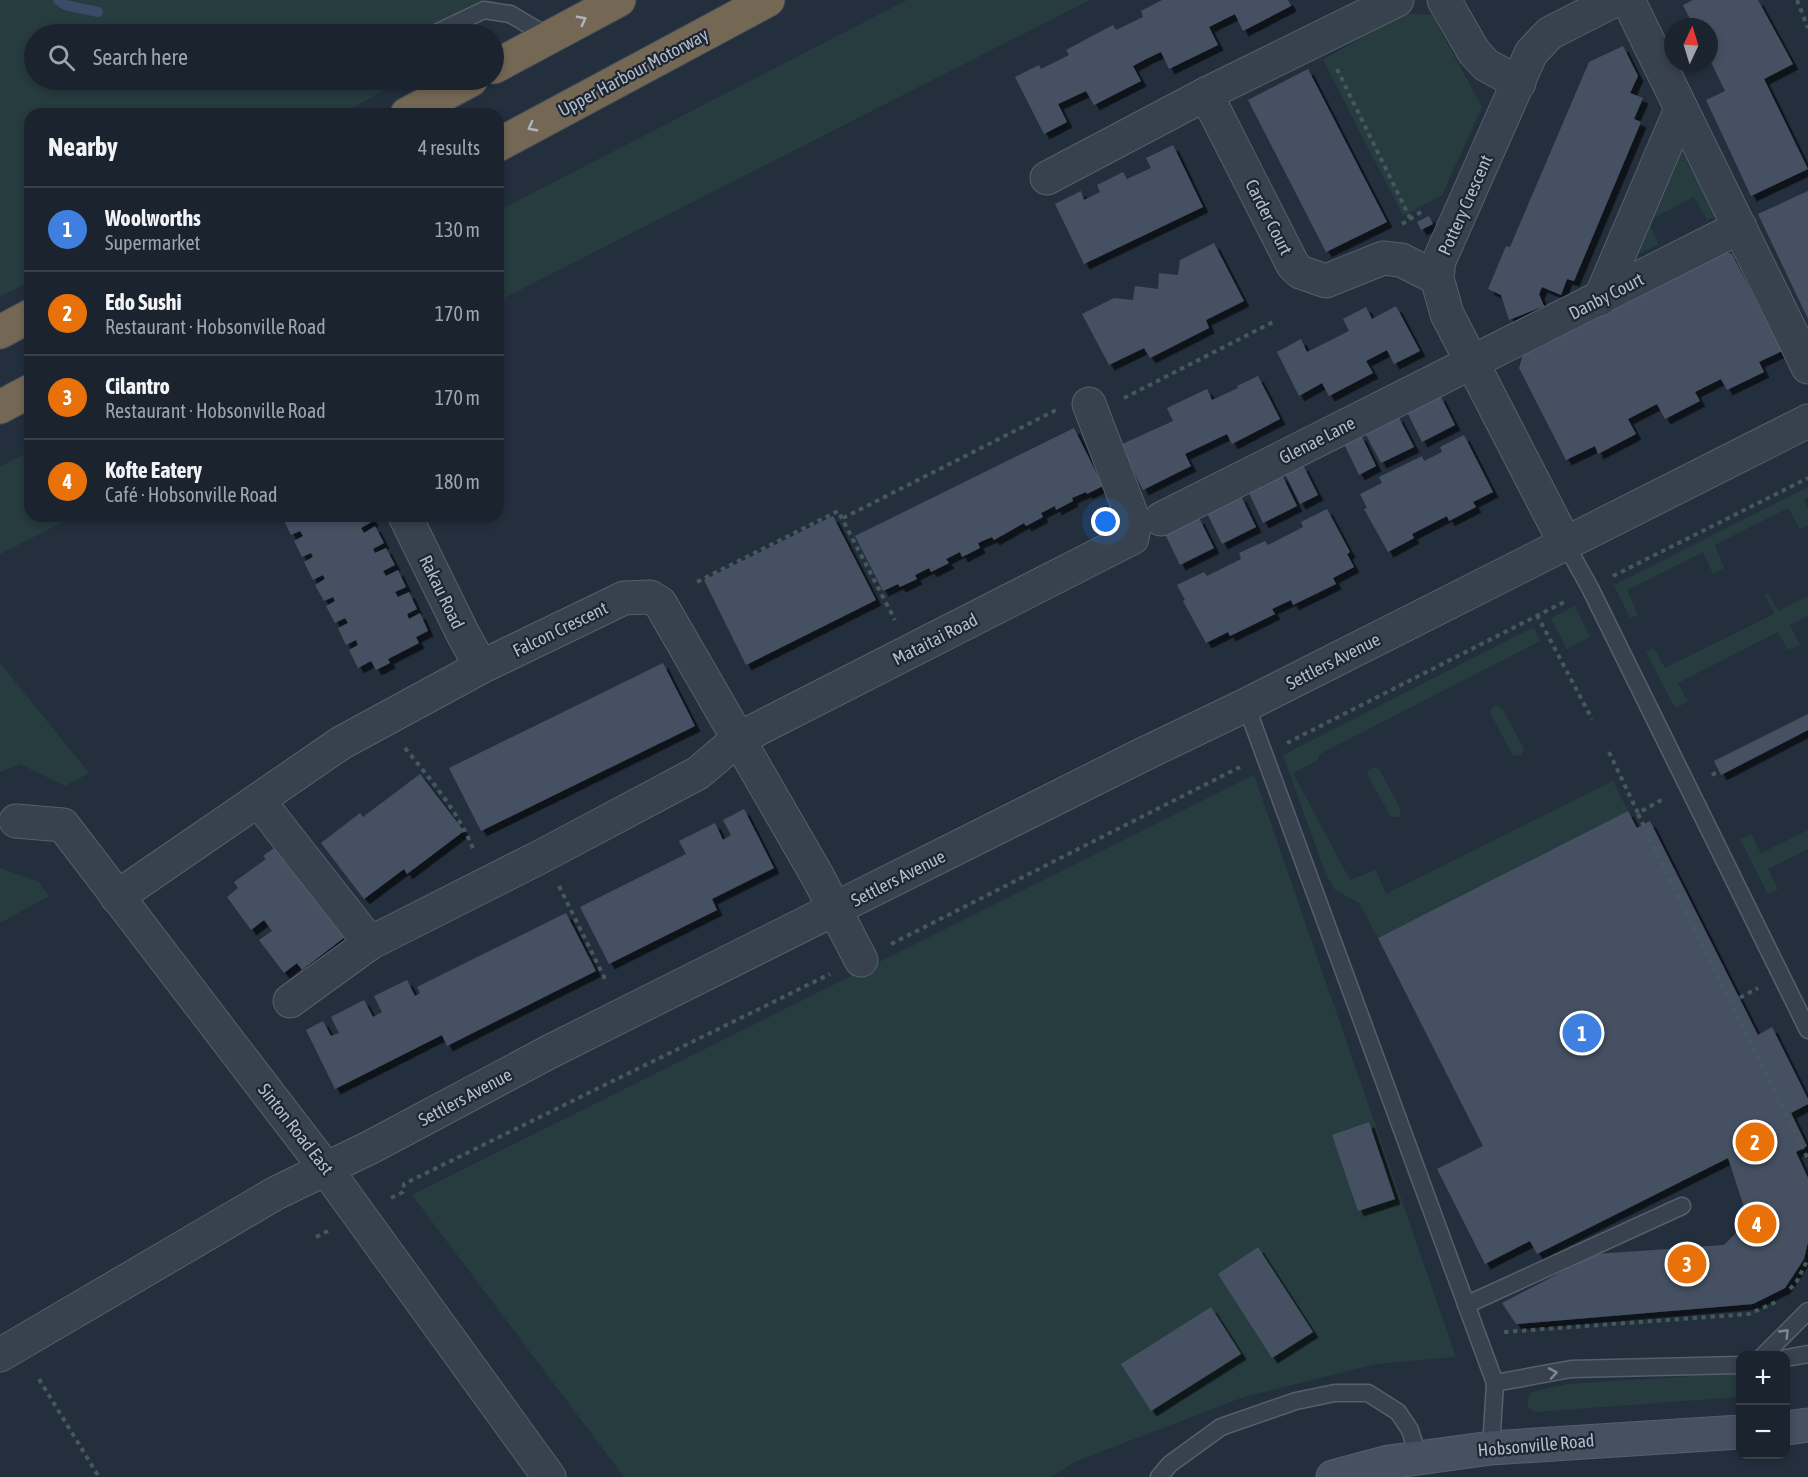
<!DOCTYPE html>
<html lang="en">
<head>
<meta charset="utf-8">
<style>
	body { margin:0; font-family:"Asap Condensed",sans-serif; background:#282f3a; color:#f1f3f6 }
	.controls { position:absolute; right:18px; bottom:18px; display:grid; overflow:hidden; border-radius:12px; box-shadow:0 3px 9px #0003 }
	.controls button { width:54px; height:54px; display:grid; place-items:center; padding:0; border:0; border-bottom:2px solid #39404a; background:#1b232e; color:#f1f3f6; font:30px sans-serif }
	.compass { position:absolute; left:1664px; top:18px; width:54px; height:54px; border-radius:50%; background:#1b232e; box-shadow:0 3px 9px #0003; rotate:4deg }
	.you { position:absolute; left:1106px; top:522px; width:21px; height:21px; margin:-15px; border:4px solid #fff; border-radius:50%; background:#1a73e8; box-shadow:0 0 0 9px #1a73e833 }
	.badge { display:grid; place-items:center; width:39px; height:39px; border-radius:50%; background:#1a73e8; color:#fff; font-size:20px; font-weight:700 }
	.pin { position:absolute; translate:-50% -50%; border:3px solid #fff; box-shadow:0 2px 6px #0006 }
	.list { margin:0; padding:0; list-style:none }
	h2 { display:flex; justify-content:space-between; align-items:center; height:78px; margin:0; padding:0 24px; font-size:26px }
	h2 small { font-size:20px; font-weight:400; color:#a0a4aa }
	.list li { display:grid; grid-template-columns:39px 1fr auto; gap:18px; align-items:center; box-sizing:border-box; height:84px; padding:0 24px; border-top:2px solid #39404a }
	.list b { display:block; font-size:22px; white-space:nowrap }
	.list p { margin:0; font-size:20px; white-space:nowrap; color:#a0a4aa }
	.list em { font-size:20px; font-style:normal; color:#a0a4aa }
	.icon { flex:none; width:33px; height:33px; fill:none; stroke:currentColor; stroke-width:2; stroke-linecap:round; stroke-linejoin:round }
	.map { position:relative; flex:none; width:1808px; height:1477px; overflow:hidden }
	.search { position:absolute; background:#1b232e; box-shadow:0 3px 9px #0003; left:24px; top:24px; width:480px; height:66px; display:flex; align-items:center; gap:15px; box-sizing:border-box; padding:0 21px; border-radius:33px; color:#a0a4aa; font-size:22px }
	.panel { position:absolute; background:#1b232e; box-shadow:0 3px 9px #0003; left:24px; top:108px; width:480px; height:414px; border-radius:18px }
	.map>svg:first-child { display:block }
</style>
</head>
<body>
<div class="map">
<svg width="1808" height="1477" viewBox="0 0 1808 1477">
	<defs>
		<filter id="shadow"><feDropShadow dx="5.5" dy="5.5" stdDeviation="0" flood-color="#0009"/></filter>
	</defs>
	<rect width="100%" height="100%" fill="#242f3e"/>
	<g fill="#263c3f">
		<polygon points="0,0 484,0 414,34 34,34 34,80 396,80 396,84 341,114 30,114 30,281 0,297"/>
		<polygon points="907,0 1090,0 498,301 498,211"/>
		<polygon points="1403,13 1432,15 1482,107 1442,195 1403,216 1323,60"/>
		<polygon points="1677,144 1717,216 1707,220 1694,197 1648,221 1659,245 1630,257"/>
		<polygon points="30,451 30,516 75,516 0,554 0,467"/>
		<polygon points="1808,487 1808,497 1804,500 1808,510 1808,525 1800,529 1788,508 1715,545 1724,568 1713,574 1703,552 1627,590 1638,615 1630,618 1614,585"/>
		<polygon points="1768,593 1778,611 1808,596 1808,616 1790,625 1800,645 1788,650 1778,632 1678,683 1688,702 1675,708 1646,652 1654,648 1665,668 1774,614 1765,595"/>
		<polygon points="1575,606 1590,637 1567,649 1551,618"/>
		<polygon points="1534,627 1540,641 1318,755 1318,760 1293,773 1350,880 1376,870 1386,894 1613,781 1628,811 1378,938 1359,903 1335,890 1325,872 1283,755"/>
		<polygon points="0,663 89,773 65,786 20,764 0,772"/>
		<polygon points="1495,705 1502,708 1524,749 1522,755 1513,756 1491,714 1490,710"/>
		<polygon points="1373,767 1379,769 1401,810 1399,817 1391,817 1368,776 1367,771"/>
		<polygon points="1254,775 1456,1357 1376,1364 1244,1397 1077,1461 1051,1477 624,1477 412,1195"/>
		<polygon points="1808,830 1808,849 1768,869 1778,889 1768,894 1740,839 1751,834 1761,853"/>
		<polygon points="0,868 39,882 49,896 0,923"/>
		<polygon points="1740,1373 1740,1397 1535,1412 1528,1407 1528,1398 1532,1392 1567,1384"/>
	</g>
	<g fill="none" stroke-linecap="round" stroke-linejoin="round">
		<polyline stroke="#394c67" stroke-width="10" points="58,0 65,5 98,12"/>
	</g>
	<g fill="#455162" filter="url(#shadow)">
		<polygon points="1162,0 1288,0 1291,6 1243,31 1235,14 1209,27 1218,45 1169,69 1161,52 1146,59 1133,66 1141,81 1094,105 1086,91 1058,104 1067,122 1044,134 1015,77 1039,65 1041,69 1069,55 1066,50 1113,25 1116,30 1143,17 1141,11"/>
		<polygon points="1693,0 1758,0 1793,64 1764,79 1808,169 1751,196 1706,100 1725,91 1709,58 1709,27 1694,27 1683,5"/>
		<polygon points="1623,46 1638,76 1630,93 1643,98 1634,119 1641,122 1574,281 1567,279 1561,295 1542,287 1539,294 1544,306 1509,320 1501,295 1488,289 1506,246 1510,247 1589,62"/>
		<polygon points="1308,69 1387,222 1326,252 1248,100"/>
		<polygon points="1173,145 1203,207 1084,264 1055,204 1081,191 1084,200 1100,192 1097,185 1123,172 1127,179 1151,168 1146,158"/>
		<polygon points="1808,191 1808,319 1758,214"/>
		<polygon points="1429,216 1433,224 1421,230 1417,222"/>
		<polygon points="1214,243 1244,301 1206,320 1209,328 1150,358 1144,348 1109,365 1082,314 1114,298 1133,300 1135,286 1158,289 1159,273 1178,275 1180,260"/>
		<polygon points="1719,249 1732,254 1782,351 1759,362 1764,372 1727,390 1721,379 1695,392 1700,401 1665,419 1657,404 1628,419 1636,434 1598,454 1595,446 1566,460 1519,368 1524,351"/>
		<polygon points="1396,306 1420,351 1394,364 1387,350 1366,361 1373,373 1329,396 1322,383 1299,396 1277,352 1301,339 1307,352 1349,331 1343,319 1366,307 1372,319"/>
		<polygon points="1258,376 1280,419 1232,444 1227,434 1185,454 1191,466 1143,490 1120,445 1173,421 1167,408 1207,389 1212,400 1238,388 1237,386"/>
		<polygon points="1440,395 1455,425 1422,442 1407,412"/>
		<polygon points="1398,416 1414,447 1381,463 1365,433"/>
		<polygon points="1074,428 1103,486 1087,494 1086,492 1072,498 1073,501 1056,510 1055,506 1041,513 1043,517 1026,526 1024,523 994,540 992,537 978,543 980,548 962,557 960,552 946,559 949,563 931,572 929,568 915,575 917,579 900,587 898,584 883,591 855,536"/>
		<polygon points="1361,435 1376,466 1359,475 1344,444"/>
		<polygon points="1464,435 1493,492 1473,502 1476,507 1449,521 1447,516 1412,534 1414,538 1388,552 1364,509 1367,508 1360,494 1382,483 1379,477 1422,456 1424,461 1442,452 1440,447"/>
		<polygon points="1303,465 1318,495 1300,504 1285,474"/>
		<polygon points="1282,475 1297,506 1263,523 1248,491"/>
		<polygon points="1241,496 1256,527 1222,544 1207,513"/>
		<polygon points="1327,509 1350,552 1347,554 1354,567 1333,578 1336,584 1293,605 1291,600 1272,609 1275,614 1230,636 1228,632 1206,643 1183,601 1185,600 1177,585 1204,572 1207,576 1241,559 1239,553 1265,541 1268,545 1303,527 1301,522"/>
		<polygon points="283,516 370,516 373,521 361,528 364,533 375,526 384,543 373,549 375,553 386,548 395,565 383,571 386,576 398,570 406,587 395,592 398,597 409,592 417,609 407,614 409,619 420,613 428,631 416,637 419,643 388,659 390,663 376,670 371,661 358,668 349,650 358,645 356,640 346,645 338,628 348,623 345,618 335,623 326,606 335,601 333,597 324,601 315,585 325,579 323,575 313,580 304,562 313,557 311,553 302,557 294,541 303,536 300,531 291,535 282,517"/>
		<polygon points="833,516 876,600 746,665 704,580"/>
		<polygon points="1199,518 1214,548 1180,565 1165,534"/>
		<polygon points="663,663 695,726 481,831 449,768"/>
		<polygon points="1808,714 1808,730 1721,775 1714,761"/>
		<polygon points="420,774 464,831 407,874 404,869 364,899 321,843 360,813 363,817"/>
		<polygon points="744,809 774,868 712,899 717,910 609,964 580,907 686,854 679,841 715,823 723,840 731,835 723,820"/>
		<polygon points="1628,811 1637,828 1650,821 1758,1035 1772,1027 1808,1099 1808,1104 1791,1113 1807,1146 1796,1152 1808,1178 1808,1242 1804,1259 1785,1288 1753,1304 1516,1324 1502,1303 1596,1254 1724,1245 1735,1234 1742,1221 1743,1204 1728,1158 1537,1254 1530,1241 1485,1264 1437,1169 1483,1146 1378,938"/>
		<polygon points="282,842 345,937 302,970 297,963 284,973 259,940 272,931 264,920 251,930 227,897 238,888 234,882 266,859 263,856"/>
		<polygon points="566,913 596,971 447,1046 442,1035 335,1089 306,1030 323,1021 331,1036 339,1033 331,1017 364,1000 373,1017 382,1012 374,996 407,980 415,996 420,993 417,987"/>
		<polygon points="1369,1122 1395,1199 1358,1211 1332,1135"/>
		<polygon points="1258,1247 1313,1332 1272,1358 1218,1274"/>
		<polygon points="1211,1307 1241,1354 1151,1411 1121,1364"/>
	</g>
	<g fill="none" stroke-linecap="round" stroke-linejoin="round">
		<g stroke="#565f6c" stroke-width="19">
			<g id="lane">
				<polyline points="434,34 484,10 510,14 549,37"/>
				<polyline points="1565,543 1590,588 1808,1030"/>
				<polyline points="1246,705 1495,1383 1491,1448"/>
				<polyline points="1466,1305 1682,1206"/>
				<polyline points="1763,1356 1808,1311"/>
				<polyline points="1786,1358 1808,1354"/>
				<polyline points="1495,1383 1571,1369 1740,1365"/>
				<polyline points="1159,1477 1170,1464 1221,1427 1296,1401 1335,1393 1368,1393 1398,1412 1410,1430 1419,1459"/>
			</g>
		</g>
		<g stroke="#565f6c" stroke-width="35">
			<g id="street">
				<polyline points="1444,0 1474,52 1486,65 1519,83"/>
				<polyline points="1628,0 1808,367"/>
				<polyline points="1206,94 1293,265 1300,272 1326,281 1383,258 1401,260 1437,278"/>
				<polyline points="1047,178 1206,94 1397,0"/>
				<polyline points="1600,299 1681,109"/>
				<polyline points="405,516 463,634 481,667"/>
				<polyline points="1161,519 1740,227"/>
				<polyline points="1565,543 1447,314 1437,278 1439,261 1531,53 1550,33 1615,0"/>
				<polyline points="258,800 370,943"/>
				<polyline points="16,821 63,825 326,1169 549,1477"/>
				<polyline points="117,897 341,743 481,667 624,598 650,597 660,603 818,877 861,960"/>
				<polyline points="290,1001 370,943 544,855 698,773 738,739 1132,538 1134,527 1130,511 1089,404"/>
				<polyline points="0,1355 276,1193 371,1147 549,1052 1142,755 1246,705 1808,421"/>
			</g>
		</g>
		<g stroke="#565f6c" stroke-width="35">
			<g id="secondary">
				<polyline points="1786,1428 1808,1425"/>
				<polyline points="1333,1477 1389,1462 1491,1448 1740,1432"/>
			</g>
		</g>
		<g stroke="#434c59" stroke-width="35">
			<g id="highway">
				<polyline points="494,67 619,0"/>
				<polyline points="407,114 471,80"/>
				<polyline points="498,145 768,0"/>
				<polyline points="0,332 30,316"/>
				<polyline points="0,407 30,391"/>
			</g>
		</g>
		<g stroke="#44595c" stroke-width="4" stroke-dasharray="4.5 4.5" stroke-linecap="butt">
			<polyline points="1797,0 1808,28"/>
			<polyline points="1337,69 1411,220"/>
			<polyline points="1402,224 1421,212"/>
			<polyline points="1124,398 1273,322"/>
			<polyline points="843,518 1056,410"/>
			<polyline points="1613,576 1808,478"/>
			<polyline points="697,582 838,511 895,620"/>
			<polyline points="1537,615 1592,719"/>
			<polyline points="1287,743 1566,601"/>
			<path d="M 405,748 C 431,780 458,811 474,851"/>
			<polyline points="1609,752 1638,813 1665,798"/>
			<polyline points="1712,775 1719,771"/>
			<polyline points="1638,814 1808,1159"/>
			<polyline points="559,886 607,983"/>
			<polyline points="891,944 1240,767"/>
			<polyline points="1732,1002 1758,988"/>
			<polyline points="391,1198 403,1192 404,1184 830,974"/>
			<polyline points="316,1237 328,1231"/>
			<polyline points="1790,1289 1797,1281 1808,1259"/>
			<polyline points="1504,1332 1749,1314 1778,1301"/>
			<polyline points="39,1379 99,1477"/>
		</g>
		<use href="#lane" stroke="#38414e" stroke-width="16"/>
		<use href="#street" stroke="#38414e" stroke-width="33"/>
		<use href="#secondary" stroke="#465061" stroke-width="33"/>
		<use href="#highway" stroke="#746855" stroke-width="33"/>
	</g>
	<defs><path id="oneway-chevron" d="M-2-3.5L2.5 0L-2 3.5" fill="none" stroke-width="1.6" stroke-linecap="round" stroke-linejoin="round" transform="scale(1.5)"/></defs>
	<g stroke="#aeb4bd">
		<use href="#oneway-chevron" transform="translate(582 20) rotate(-28)"/>
		<use href="#oneway-chevron" transform="translate(532 127) rotate(152)"/>
	</g>
	<g stroke="#7c8592">
		<use href="#oneway-chevron" transform="translate(1785 1333) rotate(-46)"/>
		<use href="#oneway-chevron" transform="translate(1553 1373) rotate(-10)"/>
	</g>
	<g text-anchor="middle" dominant-baseline="central" stroke-width="4.5" stroke-linejoin="round" paint-order="stroke">
		<g font-size="18" fill="#b4bcc9" stroke="#1d2633">
			<text transform="translate(633 72) rotate(-28)">Upper Harbour Motorway</text>
			<text transform="translate(1465 205) rotate(-66)">Pottery Crescent</text>
			<text transform="translate(1269 217) rotate(63)">Carder Court</text>
			<text transform="translate(1606 296) rotate(-27)">Danby Court</text>
			<text transform="translate(1317 440) rotate(-27)">Glenae Lane</text>
			<text transform="translate(442 592) rotate(64)">Rakau Road</text>
			<text transform="translate(560 629) rotate(-26)">Falcon Crescent</text>
			<text transform="translate(935 639) rotate(-27)">Mataitai Road</text>
			<text transform="translate(1333 661) rotate(-27)">Settlers Avenue</text>
			<text transform="translate(898 878) rotate(-27)">Settlers Avenue</text>
			<text transform="translate(465 1097) rotate(-28)">Settlers Avenue</text>
			<text transform="translate(296 1129) rotate(52)">Sinton Road East</text>
			<text transform="translate(1536 1445) rotate(-5)">Hobsonville Road</text>
		</g>
	</g>
</svg>
<div class="controls">
<button>+</button>
<button>−</button>
</div>
<svg class="compass" viewBox="-18 -18 36 36"><path d="M0-13l5 13h-10z" fill="#e53935"/><path d="M0 13l5-13h-10z" fill="#a0a4aa"/></svg>
<div class="you"></div>
<div class="pin badge" style="left:1582px;top:1033px;background:#3f7fe0">1</div>
<div class="pin badge" style="left:1755px;top:1142px;background:#e8710a">2</div>
<div class="pin badge" style="left:1687px;top:1264px;background:#e8710a">3</div>
<div class="pin badge" style="left:1757px;top:1224px;background:#e8710a">4</div>
<div class="search"><svg class="icon" aria-label="search" viewBox="0 0 24 24"><circle cx="10" cy="10" r="6"/><path d="M15 15l6 6"/></svg>Search here</div>
<section class="panel">
<h2>Nearby<small>4 results</small></h2>
<ul class="list">
<li><span class="badge" style="background:#3f7fe0">1</span><div><b>Woolworths</b><p>Supermarket</p></div><em>130 m</em></li>
<li><span class="badge" style="background:#e8710a">2</span><div><b>Edo Sushi</b><p>Restaurant · Hobsonville Road</p></div><em>170 m</em></li>
<li><span class="badge" style="background:#e8710a">3</span><div><b>Cilantro</b><p>Restaurant · Hobsonville Road</p></div><em>170 m</em></li>
<li><span class="badge" style="background:#e8710a">4</span><div><b>Kofte Eatery</b><p>Café · Hobsonville Road</p></div><em>180 m</em></li>
</ul>
</section>
</div>
</body>
</html>
